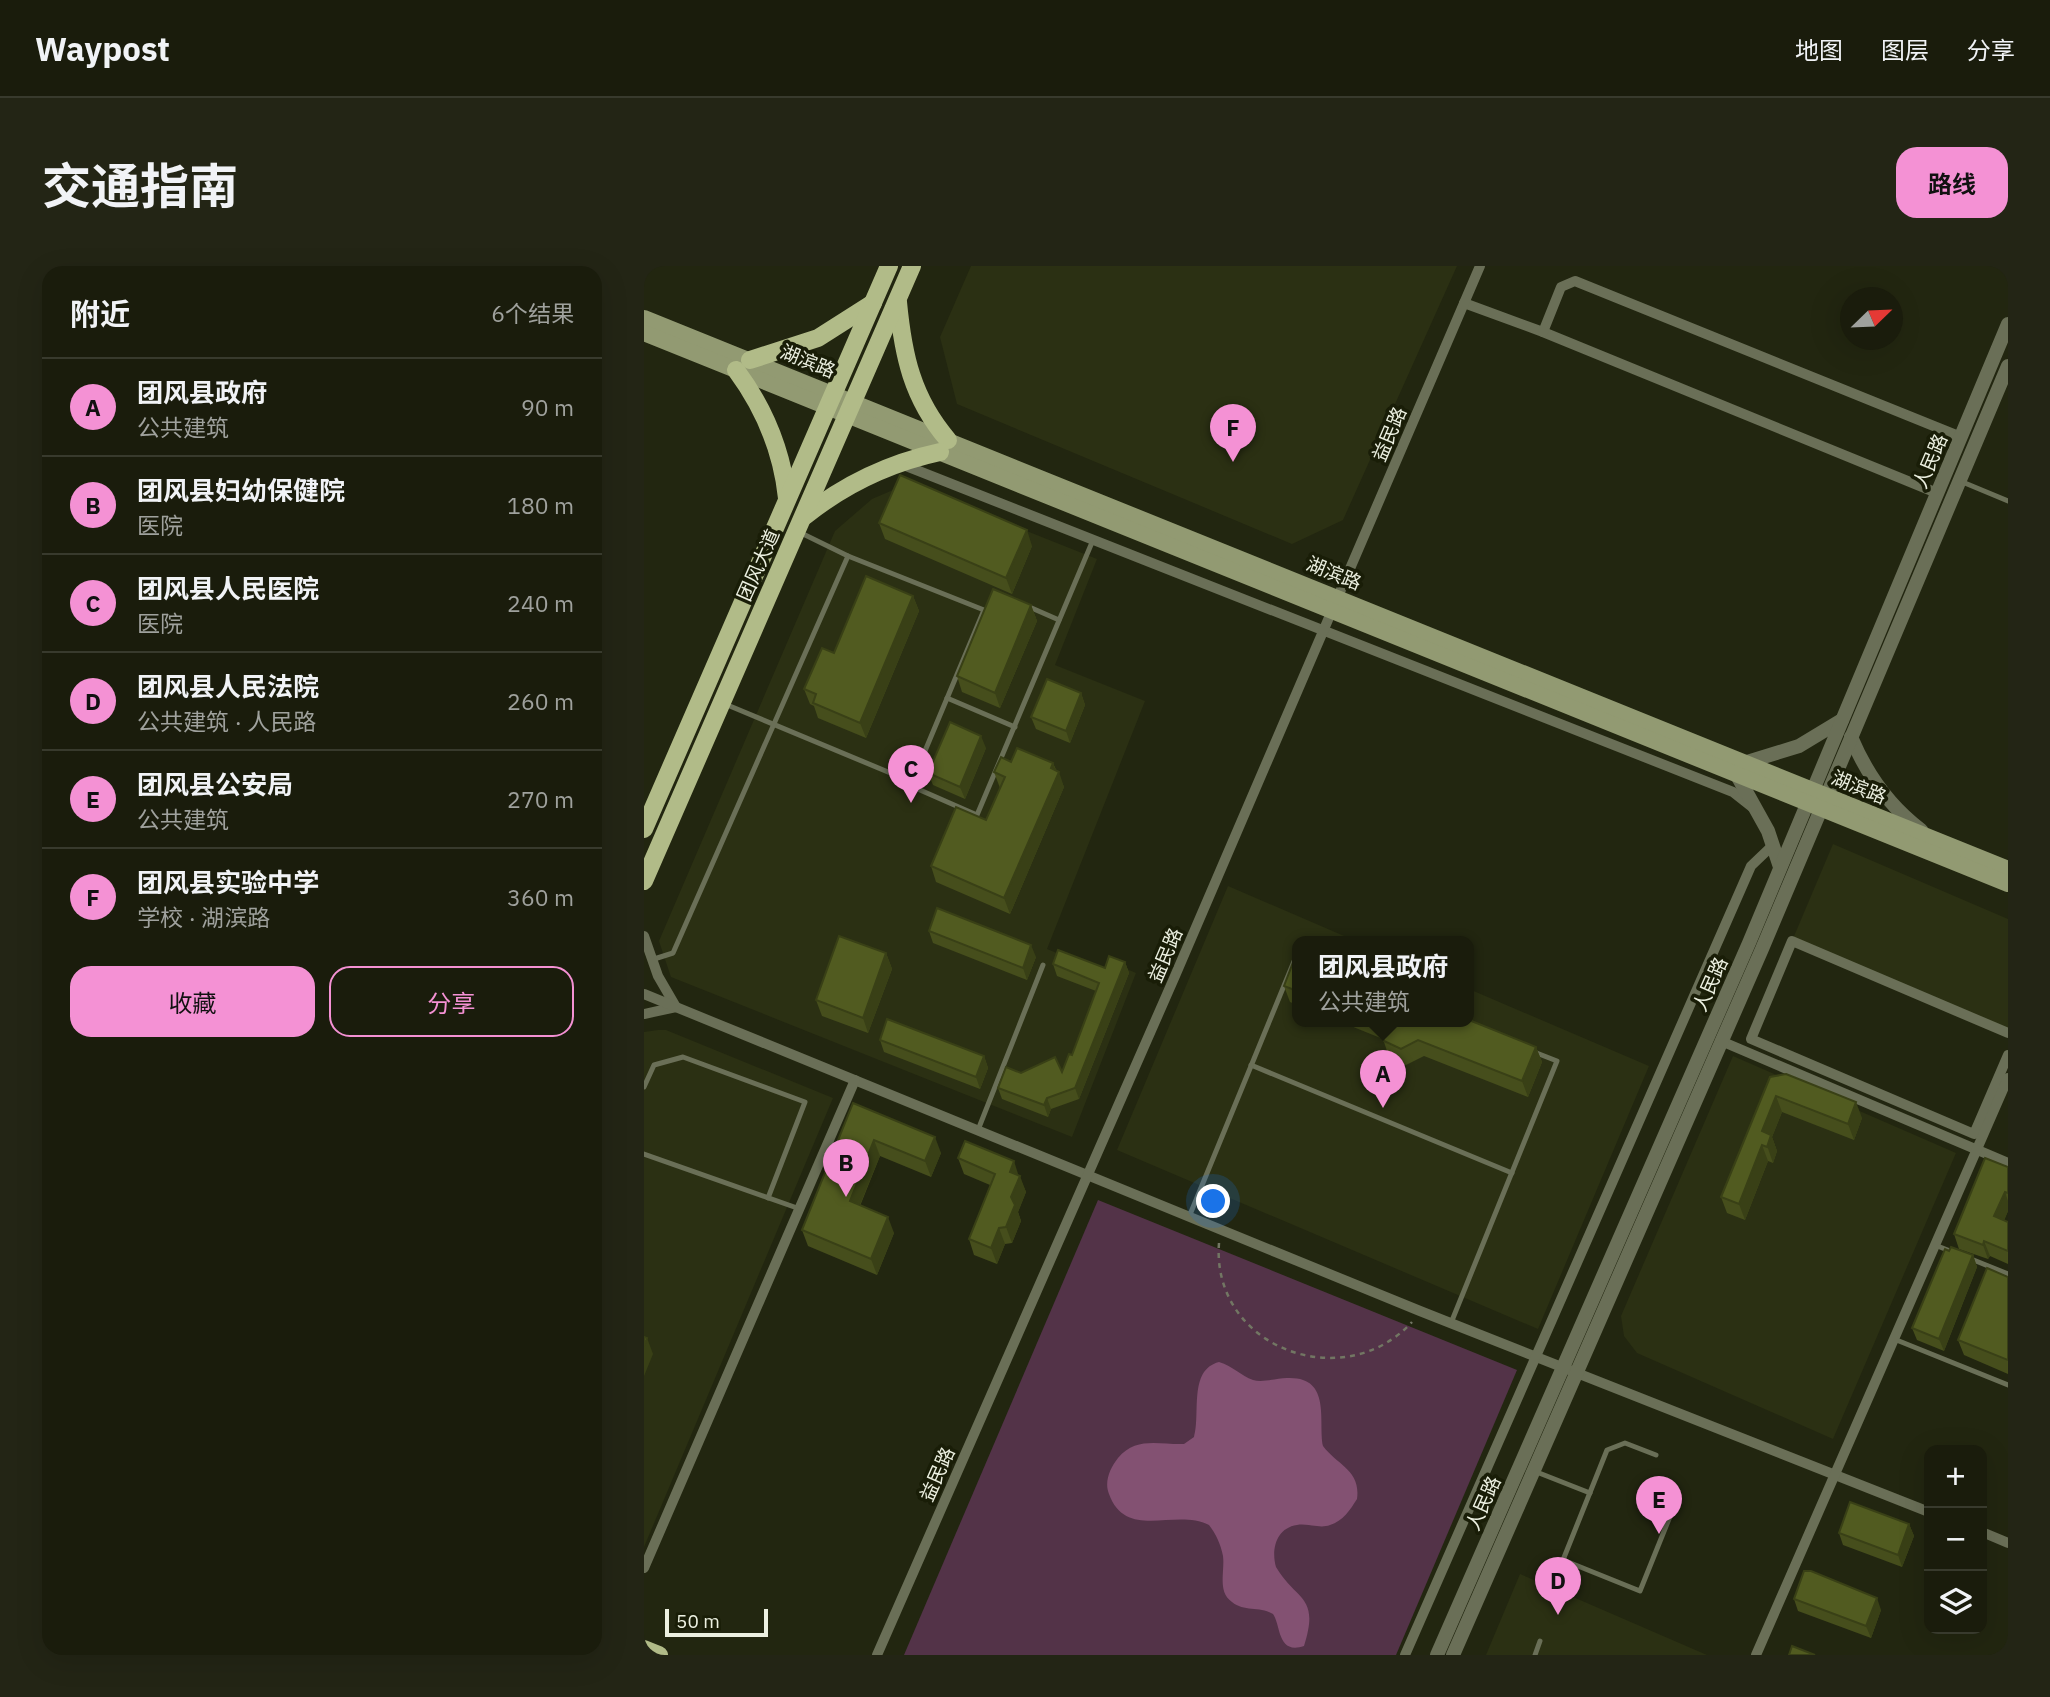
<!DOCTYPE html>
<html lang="zh">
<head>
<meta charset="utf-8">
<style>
	body { margin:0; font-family:"IBM Plex Sans","Noto Sans SC",sans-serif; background:#232515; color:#f1f3f6 }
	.controls { position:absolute; right:21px; bottom:21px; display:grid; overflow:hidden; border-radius:14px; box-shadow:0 7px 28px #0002 }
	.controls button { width:63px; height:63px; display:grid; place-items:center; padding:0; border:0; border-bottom:2px solid #383a2d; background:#1a1c0c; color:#f1f3f6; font:35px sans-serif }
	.compass { position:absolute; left:1196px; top:21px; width:63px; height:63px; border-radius:50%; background:#1a1c0c; box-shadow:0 7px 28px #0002; rotate:67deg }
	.scale { position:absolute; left:21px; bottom:18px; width:103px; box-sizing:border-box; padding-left:7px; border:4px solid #ecf0e1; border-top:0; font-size:19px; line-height:24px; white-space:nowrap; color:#ecf0e1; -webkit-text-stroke:5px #191d07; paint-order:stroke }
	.you { position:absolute; left:570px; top:936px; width:24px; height:24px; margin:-18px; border:5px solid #fff; border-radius:50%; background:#1a73e8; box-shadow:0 0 0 10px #1a73e833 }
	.badge { display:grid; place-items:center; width:46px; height:46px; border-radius:50%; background:#f491d4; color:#111; font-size:23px; font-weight:700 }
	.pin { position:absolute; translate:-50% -58px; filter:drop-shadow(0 2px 4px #0008) }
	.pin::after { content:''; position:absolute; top:37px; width:24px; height:21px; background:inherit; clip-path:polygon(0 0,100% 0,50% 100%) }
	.popup { position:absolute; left:648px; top:670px; width:182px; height:91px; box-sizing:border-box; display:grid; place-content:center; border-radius:14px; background:#1a1c0c; filter:drop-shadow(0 2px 5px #0005); font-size:23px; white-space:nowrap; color:#9fa19d }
	.popup b { font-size:26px; color:#f1f3f6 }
	.popup::after { content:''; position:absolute; left:50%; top:100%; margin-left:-14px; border:14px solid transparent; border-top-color:#1a1c0c }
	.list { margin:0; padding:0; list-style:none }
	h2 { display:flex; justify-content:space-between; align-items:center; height:91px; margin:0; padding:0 28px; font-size:30px }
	h2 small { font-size:23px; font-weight:400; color:#9fa19d }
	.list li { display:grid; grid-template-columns:46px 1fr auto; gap:21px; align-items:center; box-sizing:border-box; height:98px; padding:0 28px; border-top:2px solid #383a2d }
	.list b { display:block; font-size:26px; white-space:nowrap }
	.list p { margin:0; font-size:23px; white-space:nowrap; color:#9fa19d }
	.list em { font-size:23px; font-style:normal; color:#9fa19d }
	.actions { display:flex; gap:14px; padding:21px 28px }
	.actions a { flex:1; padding:16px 0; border:2px solid #f491d4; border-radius:21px; text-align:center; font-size:24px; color:#f491d4 }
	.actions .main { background:#f491d4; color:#111 }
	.icon { flex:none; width:38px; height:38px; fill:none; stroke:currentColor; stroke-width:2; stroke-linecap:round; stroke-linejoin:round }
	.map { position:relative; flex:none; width:1364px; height:1389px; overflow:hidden; border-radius:21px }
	header { display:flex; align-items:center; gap:42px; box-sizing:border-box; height:98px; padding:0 35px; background:#1a1c0c; border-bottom:2px solid #383a2d }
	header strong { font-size:33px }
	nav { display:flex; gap:38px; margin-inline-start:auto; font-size:24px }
	.intro { display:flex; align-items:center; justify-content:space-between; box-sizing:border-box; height:168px; padding:0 42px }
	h1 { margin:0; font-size:49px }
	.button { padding:18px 32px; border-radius:21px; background:#f491d4; color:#111; font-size:24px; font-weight:700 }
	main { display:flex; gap:42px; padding:0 42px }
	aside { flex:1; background:#1a1c0c; border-radius:21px; box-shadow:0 7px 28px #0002 }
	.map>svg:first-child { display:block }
</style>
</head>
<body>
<header>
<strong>Waypost</strong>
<nav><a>地图</a><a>图层</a><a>分享</a></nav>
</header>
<div class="intro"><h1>交通指南</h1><a class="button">路线</a></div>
<main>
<aside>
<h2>附近<small>6个结果</small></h2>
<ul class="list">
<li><span class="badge">A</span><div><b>团风县政府</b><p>公共建筑</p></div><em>90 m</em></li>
<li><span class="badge">B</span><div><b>团风县妇幼保健院</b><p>医院</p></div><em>180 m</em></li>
<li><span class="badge">C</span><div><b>团风县人民医院</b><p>医院</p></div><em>240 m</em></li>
<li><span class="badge">D</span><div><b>团风县人民法院</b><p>公共建筑 · 人民路</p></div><em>260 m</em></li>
<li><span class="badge">E</span><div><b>团风县公安局</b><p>公共建筑</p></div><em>270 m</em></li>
<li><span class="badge">F</span><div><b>团风县实验中学</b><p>学校 · 湖滨路</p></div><em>360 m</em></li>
</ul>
<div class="actions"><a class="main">收藏</a><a>分享</a></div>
</aside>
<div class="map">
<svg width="1364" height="1389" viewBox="0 0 1364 1389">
	<rect width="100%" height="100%" fill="#222610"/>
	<g fill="#2b3013">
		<polygon points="327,0 813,0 699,254 648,278 313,138 296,71"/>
		<polygon points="270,220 453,293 411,399 501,435 403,683 464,708 469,697 492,707 428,871 27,711 15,675 191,265 228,233 249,224"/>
		<polygon points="1189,578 1364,653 1364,767 1148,675"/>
		<polygon points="584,620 714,676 653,676 653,756 825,756 825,723 1005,800 894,1063 473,884"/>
		<polygon points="14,764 22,764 189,832 0,1281 0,766"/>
		<polygon points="1089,790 1312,887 1189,1173 993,1087 980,1070 977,1050"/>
		<polygon points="876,1308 1063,1389 842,1389"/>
	</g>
	<polygon fill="#533348" points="454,934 873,1104 752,1389 260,1389"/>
	<path fill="#835172" d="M 575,1096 C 589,1100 597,1110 609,1114 C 619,1117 632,1112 643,1112 C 688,1110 674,1155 679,1180 C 693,1199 717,1204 713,1233 C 706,1244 699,1255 686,1259 C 676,1263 664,1257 653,1259 C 632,1262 627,1284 632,1301 C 653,1336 676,1329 660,1380 C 633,1389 637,1359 629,1348 C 616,1340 600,1346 588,1336 C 573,1326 581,1305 579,1290 C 577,1279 572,1268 565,1259 C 531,1242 482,1275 465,1228 C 460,1216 466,1202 474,1192 C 492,1170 516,1179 540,1178 L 550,1171 C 557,1148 544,1104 575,1096 Z"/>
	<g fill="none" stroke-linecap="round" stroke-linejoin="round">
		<path stroke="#727663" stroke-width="2.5" stroke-dasharray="5 5" stroke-linecap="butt" d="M 575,977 C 567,1081 699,1131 768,1056"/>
		<g stroke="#6a6f57" stroke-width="5">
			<polyline points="1316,215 1364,235"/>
			<polyline points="204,290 340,344 268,516"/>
			<polyline points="383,340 415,354"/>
			<polyline points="303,432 371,461"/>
			<polyline points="81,438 268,516 276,524 333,549 449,274"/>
			<polyline points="7,694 29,687 204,290 155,266"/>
			<polyline points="607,799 868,907"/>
			<polyline points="0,821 10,799 39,791 161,836 124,932"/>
			<polyline points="334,864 399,699"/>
			<polyline points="0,888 156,943"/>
			<polyline points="545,951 653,688"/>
			<polyline points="1291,979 1311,987"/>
			<polyline points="1327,993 1364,1008"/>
			<polyline points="807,1057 913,795 890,786"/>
			<polyline points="1250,1073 1364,1119"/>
			<polyline points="1012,1189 981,1177 963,1184 919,1294 996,1325 1029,1243"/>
			<polyline points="890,1205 946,1227"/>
			<polyline points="891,1389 896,1375"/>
		</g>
		<g stroke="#6a6f57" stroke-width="10">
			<polyline points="820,37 899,66 1293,227"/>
			<polyline points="899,66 917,21 931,15 1317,171"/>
			<polyline points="257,198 1089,526 1108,541"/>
			<polyline points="0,670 14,710 32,741 0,748"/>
			<polyline points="0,728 776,1045 1285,1246"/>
			<polyline points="1364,767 1148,675 1107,773 1330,868 1364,789"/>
			<polyline points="1077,775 1364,897"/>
			<polyline points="1338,1266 1364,1277"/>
			<polyline points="0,1302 211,814"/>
			<polyline points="233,1389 531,710 836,0"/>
			<polyline points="761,1389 1107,600 1129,579"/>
			<polyline points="1112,1389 1364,812"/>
		</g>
		<g stroke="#6a6f57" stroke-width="14">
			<path d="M 1207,471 C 1223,509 1245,540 1277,564"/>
			<polyline points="1100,497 1155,480 1198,454"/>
			<polyline points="1094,511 1124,565 1136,601"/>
			<polyline points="793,1389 1105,677 1364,58"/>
			<polyline points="809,1389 1118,683 1364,100"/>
		</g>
		<g stroke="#929a72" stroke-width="16">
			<polyline points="0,52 1364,603"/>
			<polyline points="0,67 1364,618"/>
		</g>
		<g stroke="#b1bb88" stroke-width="18">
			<path d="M 254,36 C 259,89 268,132 304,174"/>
			<polyline points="106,94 174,72 229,37"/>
			<path d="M 92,104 C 120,142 138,184 143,232"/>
			<path d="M 161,250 C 201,218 245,197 296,186"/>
			<polyline points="0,563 245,0"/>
			<polyline points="0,615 268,0"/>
			<polyline points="0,1383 15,1389"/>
		</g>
	</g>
	<g fill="#464e1c">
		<polygon points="235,257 388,280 368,328 241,273"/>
		<polygon points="269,330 275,345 222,472 174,452 170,440 166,438 160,423 190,387"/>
		<polygon points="387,339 393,355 356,442 318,426 313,410"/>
		<polygon points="437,427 441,439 426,477 392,463 387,451"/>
		<polygon points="342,482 321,533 289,519 284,507"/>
		<polygon points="367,496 409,497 420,521 366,648 292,616 287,600 342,554 356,522 350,506"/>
		<polygon points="285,665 392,691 383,714 289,677"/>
		<polygon points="653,686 653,739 646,736 640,720"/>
		<polygon points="242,687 248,703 224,767 178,750 172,734"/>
		<polygon points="481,696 485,707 435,833 407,843 404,851 358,833 354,822 377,807 418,806 428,789 452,725 413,710 409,698 461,702"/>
		<polygon points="697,756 825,756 892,781 898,796 884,831 780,790 762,799 745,791 739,773"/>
		<polygon points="236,774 340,790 344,802 336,823 240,786"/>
		<polygon points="1126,811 1218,852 1210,874 1138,846 1128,871 1133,885 1129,897 1124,895 1101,954 1083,947 1077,931"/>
		<polygon points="209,837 297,887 287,911 236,890 216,940 250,967 233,1009 164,980 158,964"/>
		<polygon points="314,892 375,910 382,926 374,946 377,955 368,977 361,978 353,998 330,989 325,973 346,919 320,908"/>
		<polygon points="1364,901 1364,945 1360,954 1364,956 1364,998 1346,990 1344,993 1315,983 1310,968"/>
		<polygon points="1305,985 1329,989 1333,1001 1300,1085 1273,1074 1268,1062"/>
		<polygon points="1364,1011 1364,1108 1320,1089 1314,1074"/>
		<polygon points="1265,1258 1270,1270 1258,1301 1199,1279 1195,1267"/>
		<polygon points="1150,1333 1237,1344 1227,1372 1154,1345"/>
	</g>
	<g fill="#394016">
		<polygon points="383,264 388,280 368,328 362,312"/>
		<polygon points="269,330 275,345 222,472 216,457"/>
		<polygon points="387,339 393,355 356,442 351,427"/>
		<polygon points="437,427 441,439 426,477 422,465"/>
		<polygon points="337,470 342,482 321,533 316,521"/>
		<polygon points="409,497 413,508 415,506 420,521 366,648 360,632"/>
		<polygon points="387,679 392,691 383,714 379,702"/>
		<polygon points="242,687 248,703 224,767 219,752"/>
		<polygon points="481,696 485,707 435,833 431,822"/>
		<polygon points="892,781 898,796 884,831 878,815"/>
		<polygon points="340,790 344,802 336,823 332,811"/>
		<polygon points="1132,830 1138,846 1128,871 1133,885 1129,897 1118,865"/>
		<polygon points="403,832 407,843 404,851 400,839"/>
		<polygon points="1212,836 1218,852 1210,874 1204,858"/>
		<polygon points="291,871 297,887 287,911 281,895"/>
		<polygon points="230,874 236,890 211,951 206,935"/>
		<polygon points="1118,879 1124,895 1101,954 1095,938"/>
		<polygon points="370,895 375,911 366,906"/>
		<polygon points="376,910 382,926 374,946 377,955 368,977 362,961 367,931"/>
		<polygon points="1361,926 1364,935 1364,945 1356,965 1350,950"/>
		<polygon points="244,951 250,967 233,1009 227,993"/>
		<polygon points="355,962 361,978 353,998 347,982"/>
		<polygon points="1340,975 1346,990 1344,993 1339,979"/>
		<polygon points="1329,989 1333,1001 1300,1085 1295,1073"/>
		<polygon points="3,1072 9,1088 0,1110 0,1080"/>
		<polygon points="1265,1258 1270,1270 1258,1301 1254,1289"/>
		<polygon points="1233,1332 1237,1344 1227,1372 1222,1360"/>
	</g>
	<g fill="#515b20" stroke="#394016" stroke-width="2">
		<polygon points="256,209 383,264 362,312 235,257"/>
		<polygon points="222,310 269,330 216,457 169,437 172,428 160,423 178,382 190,387"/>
		<polygon points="349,323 387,339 351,427 313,410"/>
		<polygon points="403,413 437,427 422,465 387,451"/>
		<polygon points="306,456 337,470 316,521 284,507"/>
		<polygon points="373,482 409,497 407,502 415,506 360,632 287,600 312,541 342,554 361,511 350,506 357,491 367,496"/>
		<polygon points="293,642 387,679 379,702 285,665"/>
		<polygon points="195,670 242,687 219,752 172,734"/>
		<polygon points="414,684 461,702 465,690 481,696 431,822 403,832 400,839 354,822 362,801 377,807 411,791 418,806 425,788 428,789 455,717 409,698"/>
		<polygon points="653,686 653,725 640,720"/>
		<polygon points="243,753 340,790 332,811 236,774"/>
		<polygon points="825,754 892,781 878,815 774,774 757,783 740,775 734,758 731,756 825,756"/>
		<polygon points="1142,808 1212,836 1204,858 1132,830 1118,865 1127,869 1123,881 1118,879 1095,938 1077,931 1126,811"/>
		<polygon points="209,837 291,871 281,895 230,874 206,935 244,951 227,993 158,964"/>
		<polygon points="321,875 370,895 366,906 376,910 367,931 371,939 362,961 355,962 347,982 325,973 351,908 314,892"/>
		<polygon points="1341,892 1364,901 1364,927 1361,926 1350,950 1364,956 1364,985 1340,975 1339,979 1310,968"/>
		<polygon points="1307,981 1329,989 1295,1073 1268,1062 1301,983 1305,985"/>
		<polygon points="1343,1002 1364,1011 1364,1094 1314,1074"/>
		<polygon points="0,1071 3,1072 0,1080"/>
		<polygon points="1206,1236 1265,1258 1254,1289 1195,1267"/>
		<polygon points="1160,1305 1167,1305 1233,1332 1222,1360 1150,1333"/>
		<polygon points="1148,1380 1171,1389 1145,1389"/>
	</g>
	<g text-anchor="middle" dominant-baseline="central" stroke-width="7" stroke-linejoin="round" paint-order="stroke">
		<g font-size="19" fill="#ecf0e1" stroke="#191d07">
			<text transform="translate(164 95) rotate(22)">湖滨路</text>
			<text transform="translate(745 168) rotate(-67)">益民路</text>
			<text transform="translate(1286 195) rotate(-67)">人民路</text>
			<text transform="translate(114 299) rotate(-66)">团风大道</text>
			<text transform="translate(690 307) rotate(22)">湖滨路</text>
			<text transform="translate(1215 521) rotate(22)">湖滨路</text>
			<text transform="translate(521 689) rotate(-67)">益民路</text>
			<text transform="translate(1066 718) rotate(-66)">人民路</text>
			<text transform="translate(293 1208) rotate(-66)">益民路</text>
			<text transform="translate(839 1237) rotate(-66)">人民路</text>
		</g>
	</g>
</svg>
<div class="controls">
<button>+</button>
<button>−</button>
<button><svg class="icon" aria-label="layers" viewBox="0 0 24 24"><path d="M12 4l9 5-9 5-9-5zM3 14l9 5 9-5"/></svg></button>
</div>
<svg class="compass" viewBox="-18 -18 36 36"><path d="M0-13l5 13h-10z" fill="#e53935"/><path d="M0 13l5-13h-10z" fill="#9fa19d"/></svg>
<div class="scale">50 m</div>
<div class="you"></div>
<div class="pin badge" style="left:739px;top:842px">A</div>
<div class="popup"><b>团风县政府</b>公共建筑</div>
<div class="pin badge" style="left:202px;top:931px">B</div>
<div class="pin badge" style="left:267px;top:537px">C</div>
<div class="pin badge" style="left:914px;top:1349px">D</div>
<div class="pin badge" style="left:1015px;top:1268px">E</div>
<div class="pin badge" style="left:589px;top:196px">F</div>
</div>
</main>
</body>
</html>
